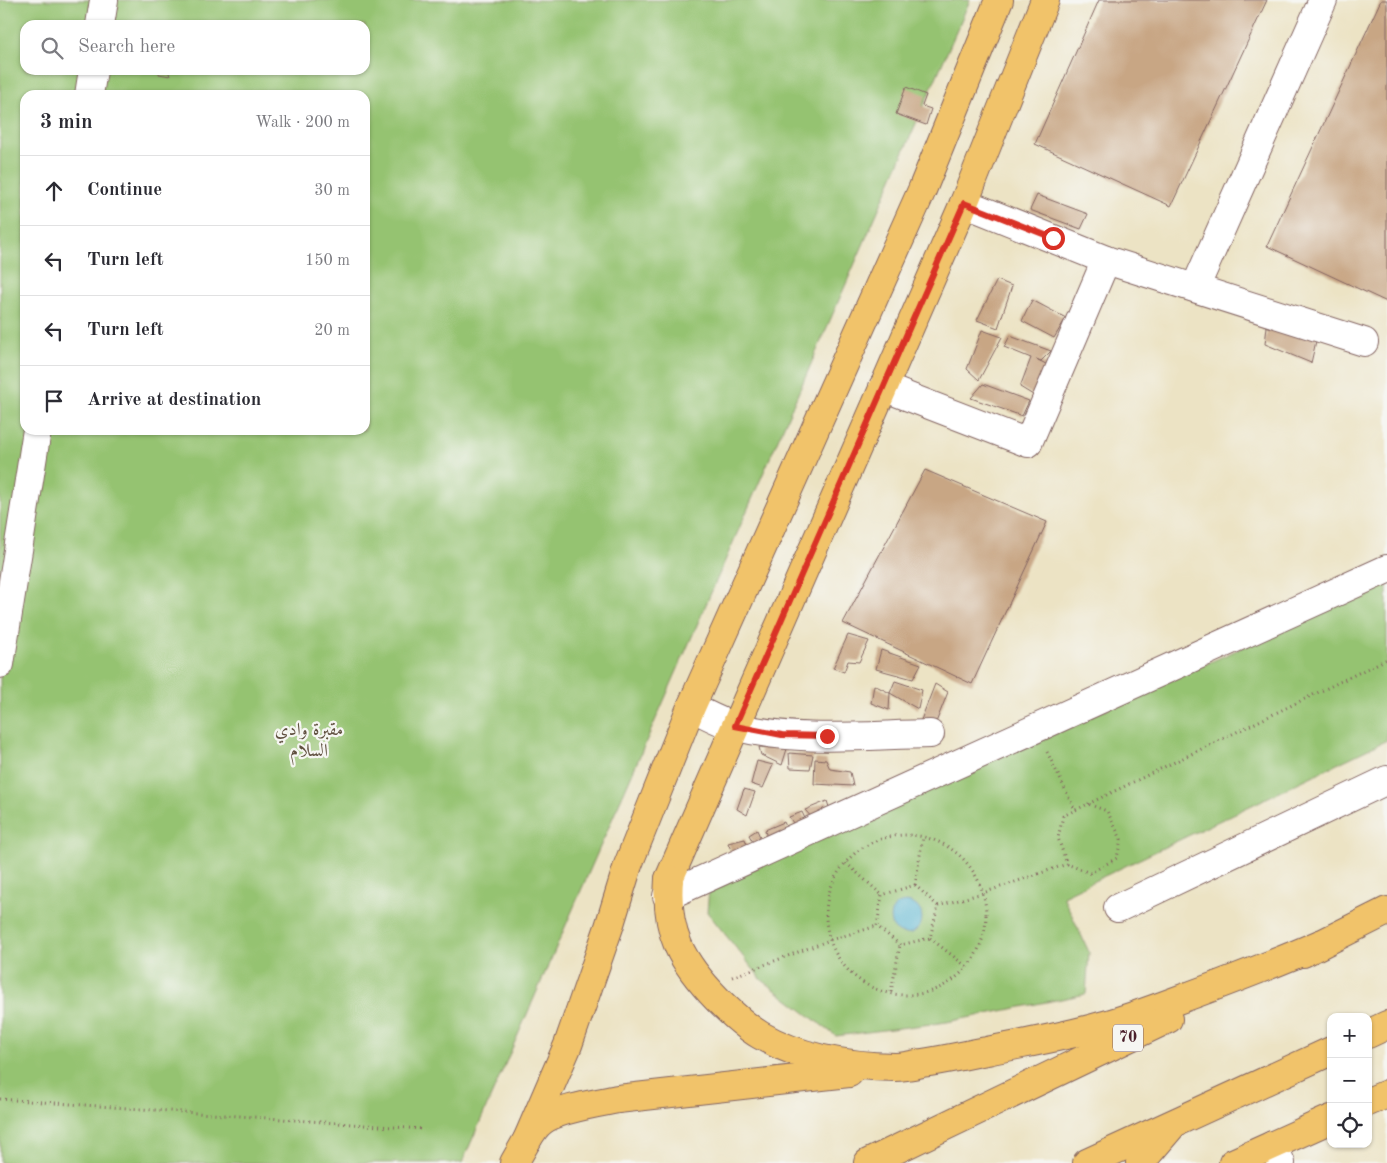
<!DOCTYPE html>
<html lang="en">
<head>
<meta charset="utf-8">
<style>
	body { margin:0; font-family:"Old Standard TT",Amiri,serif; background:#f2f2f3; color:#2b2b33 }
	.controls { position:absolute; right:15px; bottom:15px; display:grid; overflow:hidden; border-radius:10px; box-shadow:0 1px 4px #0004 }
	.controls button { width:45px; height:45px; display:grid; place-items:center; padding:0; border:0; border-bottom:1px solid #e1e1e2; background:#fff; color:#2b2b33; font:25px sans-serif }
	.stop { position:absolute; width:15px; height:15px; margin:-11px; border:4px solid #d93025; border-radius:50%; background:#fff }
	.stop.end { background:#d93025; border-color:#fff; box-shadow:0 1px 5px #0008 }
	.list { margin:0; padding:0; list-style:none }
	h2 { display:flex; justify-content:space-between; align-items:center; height:65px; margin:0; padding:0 20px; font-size:21px }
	h2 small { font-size:16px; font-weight:400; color:#7c7c81 }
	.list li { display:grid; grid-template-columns:32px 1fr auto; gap:15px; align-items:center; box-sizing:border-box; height:70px; padding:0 20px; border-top:1px solid #e1e1e2 }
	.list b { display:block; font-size:19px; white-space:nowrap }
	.list em { font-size:16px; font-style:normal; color:#7c7c81 }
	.icon { flex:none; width:28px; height:28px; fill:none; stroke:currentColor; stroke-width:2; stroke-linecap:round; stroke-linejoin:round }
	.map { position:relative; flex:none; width:1387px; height:1163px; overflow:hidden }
	.search { position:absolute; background:#fff; box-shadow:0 1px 4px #0004; left:20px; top:20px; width:350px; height:55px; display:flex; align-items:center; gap:12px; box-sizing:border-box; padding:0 18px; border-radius:15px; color:#7c7c81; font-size:19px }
	.panel { position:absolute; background:#fff; box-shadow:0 1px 4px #0004; left:20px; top:90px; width:350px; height:345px; border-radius:15px }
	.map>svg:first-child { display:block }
</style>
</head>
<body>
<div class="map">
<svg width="1387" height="1163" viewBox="0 0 1387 1163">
	<rect width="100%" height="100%" fill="#f6f6f2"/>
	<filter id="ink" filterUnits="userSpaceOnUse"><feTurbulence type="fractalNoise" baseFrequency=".02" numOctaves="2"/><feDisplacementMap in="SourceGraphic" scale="10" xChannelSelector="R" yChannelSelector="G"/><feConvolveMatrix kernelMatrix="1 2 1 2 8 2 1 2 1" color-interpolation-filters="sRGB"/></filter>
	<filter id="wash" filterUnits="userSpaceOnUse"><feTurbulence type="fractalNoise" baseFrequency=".0096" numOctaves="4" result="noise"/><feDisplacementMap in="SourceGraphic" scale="20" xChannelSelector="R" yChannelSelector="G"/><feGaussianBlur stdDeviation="1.12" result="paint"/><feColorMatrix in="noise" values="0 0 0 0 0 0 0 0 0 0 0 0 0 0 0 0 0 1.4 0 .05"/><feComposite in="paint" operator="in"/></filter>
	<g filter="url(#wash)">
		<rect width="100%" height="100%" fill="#ece3c4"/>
		<g fill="#95c371" stroke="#70714e" fill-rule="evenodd">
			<path d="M 0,0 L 970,0 L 462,1163 L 0,1163 ZM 25,25 L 365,25 L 365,70 L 25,70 ZM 25,95 L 365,95 L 365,430 L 25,430 Z"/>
			<polygon points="1387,582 1387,740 1063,896 1089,952 1086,994 947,1022 836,1036 762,980 707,912 709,889"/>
		</g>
		<circle fill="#51b2d0" stroke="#4e687e" cx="906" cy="918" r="16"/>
		<g id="blocks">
			<g fill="#c8a684">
				<polygon points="1099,0 1267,0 1171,206 1035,144"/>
				<polygon points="1381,0 1387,0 1387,302 1267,246"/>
				<polygon points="159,70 168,70 170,76 159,74"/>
				<polygon points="906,87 926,95 922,106 931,109 926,125 896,114"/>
				<polygon points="1037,195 1088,214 1081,229 1030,210"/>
				<polygon points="997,280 1012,286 998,328 977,320"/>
				<polygon points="1032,300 1066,318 1054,338 1022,321"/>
				<polygon points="1268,318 1318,332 1311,363 1265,344"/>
				<polygon points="982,330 1002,337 979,380 967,369"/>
				<polygon points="1010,336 1051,351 1041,361 1036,359 1054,368 1038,398 1020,387 1031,358 1004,347"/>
				<polygon points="983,384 1029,401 1022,416 971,398"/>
				<polygon points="925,470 1047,522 972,684 843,623"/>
				<polygon points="848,635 869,641 859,662 848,661 844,672 833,668"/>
				<polygon points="881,650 921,664 913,679 876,669"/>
				<polygon points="895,681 922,690 918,709 890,693"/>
				<polygon points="935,684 948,692 935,725 921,720"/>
				<polygon points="874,685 890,693 889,710 871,703"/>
				<polygon points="759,747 787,749 782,765 761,755"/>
				<polygon points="789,753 813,755 810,769 790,768"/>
				<polygon points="815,759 826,760 830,769 850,772 853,786 814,784"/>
				<polygon points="757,761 773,765 763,788 751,784"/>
				<polygon points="744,789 755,792 747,815 737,809"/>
				<polygon points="827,801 831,813 815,821 805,810"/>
				<polygon points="802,812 808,825 797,829 789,817"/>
				<polygon points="784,822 788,831 768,843 765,830"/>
				<polygon points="757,830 763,844 757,849 749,835"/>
				<polygon points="745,839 750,852 734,857 728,843"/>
			</g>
		</g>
	</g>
	<g filter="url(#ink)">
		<use href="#blocks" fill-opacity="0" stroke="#836461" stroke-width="1"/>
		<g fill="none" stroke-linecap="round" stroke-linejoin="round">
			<g stroke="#836461" stroke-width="30">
				<g id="minor">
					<polyline points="100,25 104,0"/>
					<polyline points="89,95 93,70"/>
					<polyline points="1106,260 1364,342"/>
					<polyline points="1195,288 1323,0"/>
					<polyline points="883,387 1028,443 1106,260 964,203"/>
					<polyline points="0,664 37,430"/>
					<path d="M 691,707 C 706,714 721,723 737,727 C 799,743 867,735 930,734"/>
					<polyline points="667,896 1387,569"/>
					<polyline points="1118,908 1387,780"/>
					<polyline points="1273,1145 1281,1163"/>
				</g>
			</g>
			<g stroke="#836461" stroke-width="30">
				<g id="major">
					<polyline points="669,879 964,203 1045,0"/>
					<polyline points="1368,1102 1387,1094"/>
					<polyline points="514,1163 527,1140 568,1045 609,927 628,865 691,707 922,190 999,0"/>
					<polyline points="1233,1163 1331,1119"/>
				</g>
			</g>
			<g stroke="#836461" stroke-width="30">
				<g id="highway">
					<path d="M 669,879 C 665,933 681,962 718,1000 C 730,1012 745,1026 760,1035 C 801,1059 848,1066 895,1067 C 904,1067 913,1065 922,1063 C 944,1060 965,1055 987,1051 C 1025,1043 1064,1037 1101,1026 C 1126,1019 1151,1010 1175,1001 C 1224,983 1272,965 1320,944"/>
					<polyline points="1303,953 1387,911"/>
					<polyline points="1368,1034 1387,1025"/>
					<path d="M 527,1140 C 531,1133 535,1126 542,1121 C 557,1109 598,1103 618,1099 L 849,1073"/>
					<polyline points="868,1163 1168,1019"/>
					<polyline points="1087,1163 1331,1051"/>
					<polyline points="1140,1163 1170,1128"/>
				</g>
			</g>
			<g stroke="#836461" stroke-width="3" stroke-dasharray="1 4" stroke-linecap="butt">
				<polyline points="1047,752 1075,810"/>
				<polyline points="1088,804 1387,659"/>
				<circle cx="906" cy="915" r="80"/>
				<polyline points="846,863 882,895"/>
				<polygon points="915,885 938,906 930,938 900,945 877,926 882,895"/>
				<polyline points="915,885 923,837"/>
				<polyline points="938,906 983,893 1067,864 1058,838 1063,816 1088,804 1107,811 1121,839 1117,858 1090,873 1067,864"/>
				<polyline points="930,938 967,967"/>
				<polyline points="732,977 830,940 877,926"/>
				<polyline points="891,992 900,945"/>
				<polyline points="0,1099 422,1129"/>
			</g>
			<use href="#minor" stroke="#fff" stroke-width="28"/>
			<use href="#major" stroke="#f1c36a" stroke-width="28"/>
			<use href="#highway" stroke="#f1c36a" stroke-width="28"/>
		</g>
	</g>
	<g fill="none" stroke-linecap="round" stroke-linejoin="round" filter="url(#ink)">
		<polyline stroke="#d93025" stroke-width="6" points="827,736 782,735 735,726 964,203 1053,238"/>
	</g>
	<g text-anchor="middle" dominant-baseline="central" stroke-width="4.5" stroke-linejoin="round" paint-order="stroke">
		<rect fill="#f6f6f2" stroke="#7e6067" stroke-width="1" x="1113" y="1024.5" width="30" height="27" rx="4"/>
		<g font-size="16" font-weight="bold" fill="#4a1f2b">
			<text x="1128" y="1038">70</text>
		</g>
		<g font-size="18" fill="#605040" stroke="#f6f6f2">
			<text x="309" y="730">مقبرة وادي<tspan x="309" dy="21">السلام</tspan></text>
		</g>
	</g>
</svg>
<div class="controls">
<button>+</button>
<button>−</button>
<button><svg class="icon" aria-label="locate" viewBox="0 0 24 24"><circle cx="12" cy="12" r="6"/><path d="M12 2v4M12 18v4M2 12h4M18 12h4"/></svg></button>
</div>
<div class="stop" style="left:1053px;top:238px"></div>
<div class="stop end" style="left:827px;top:736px"></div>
<div class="search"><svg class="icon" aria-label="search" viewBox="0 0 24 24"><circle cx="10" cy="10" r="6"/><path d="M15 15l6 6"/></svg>Search here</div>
<section class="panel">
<h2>3 min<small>Walk · 200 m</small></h2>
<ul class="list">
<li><svg class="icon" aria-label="ahead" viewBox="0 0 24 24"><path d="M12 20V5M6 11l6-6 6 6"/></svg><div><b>Continue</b></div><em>30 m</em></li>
<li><svg class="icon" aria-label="left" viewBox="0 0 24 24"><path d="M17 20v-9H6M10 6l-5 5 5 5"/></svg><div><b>Turn left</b></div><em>150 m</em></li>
<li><svg class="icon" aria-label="left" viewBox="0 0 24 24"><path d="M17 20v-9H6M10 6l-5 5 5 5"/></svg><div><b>Turn left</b></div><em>20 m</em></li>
<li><svg class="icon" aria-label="arrive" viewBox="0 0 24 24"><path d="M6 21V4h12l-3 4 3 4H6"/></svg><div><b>Arrive at destination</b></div></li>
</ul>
</section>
</div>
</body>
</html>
